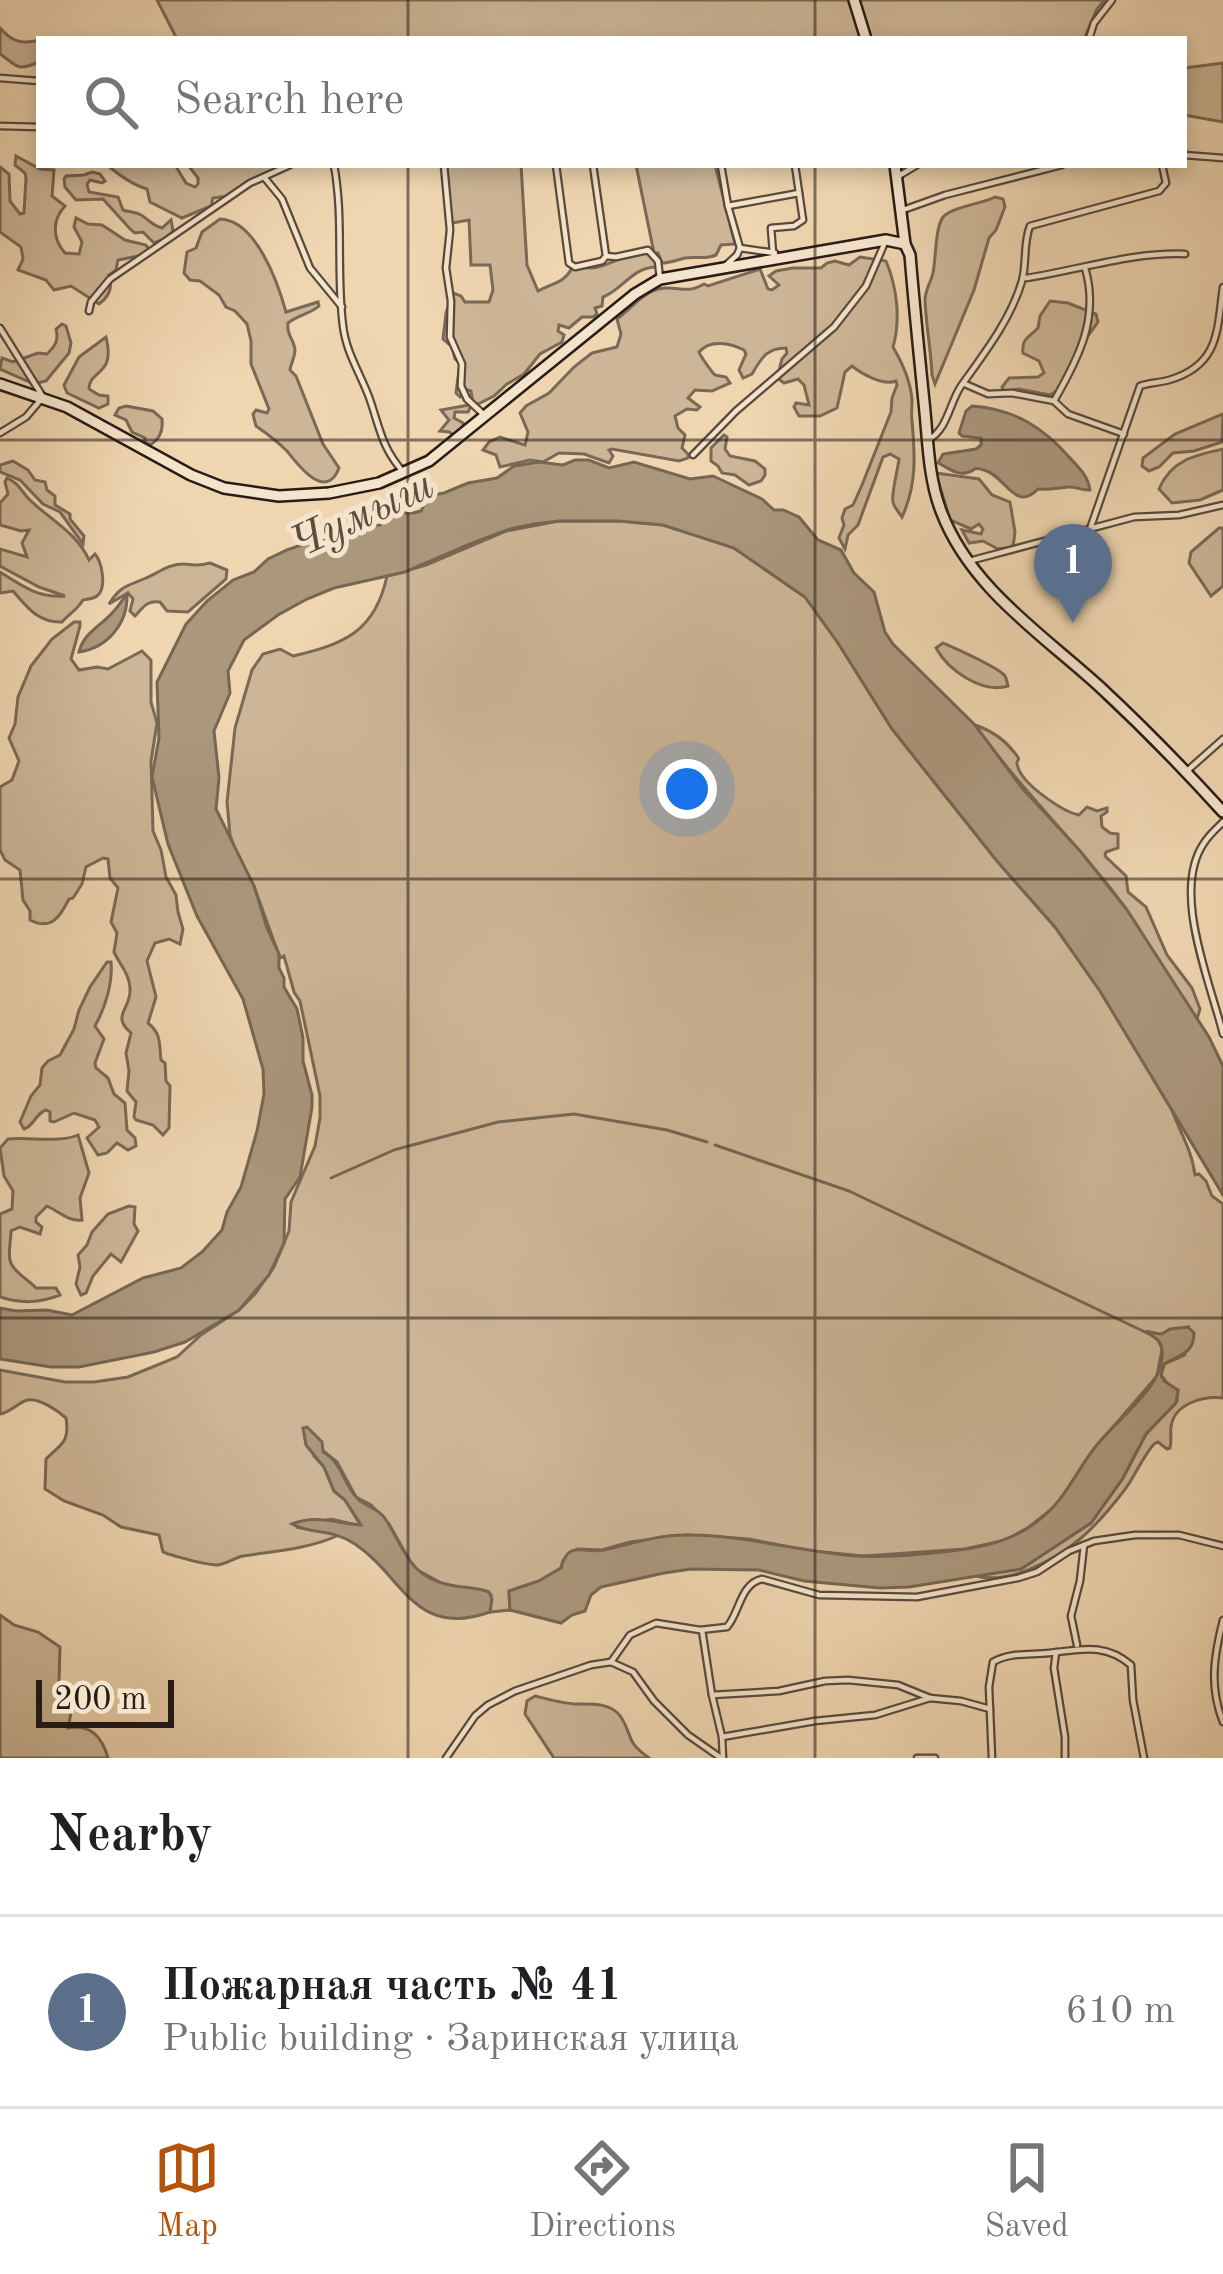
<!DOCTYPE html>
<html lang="en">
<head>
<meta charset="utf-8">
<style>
	body { margin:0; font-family:"Old Standard TT",serif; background:#f2f2f2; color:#202124 }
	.scale { position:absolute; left:36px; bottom:30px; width:138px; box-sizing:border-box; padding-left:12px; border:6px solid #271c16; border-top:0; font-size:33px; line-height:42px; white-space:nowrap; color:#271c16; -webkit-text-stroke:9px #f5e4cc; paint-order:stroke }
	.you { position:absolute; left:687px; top:789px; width:42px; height:42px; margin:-30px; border:9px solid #fff; border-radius:50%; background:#1a73e8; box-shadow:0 0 0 18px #1a73e833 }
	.badge { display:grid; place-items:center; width:78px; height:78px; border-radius:50%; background:#b45309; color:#fff; font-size:39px; font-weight:700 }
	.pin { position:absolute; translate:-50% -99px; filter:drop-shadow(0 3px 6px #0008) }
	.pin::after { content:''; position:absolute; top:63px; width:42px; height:36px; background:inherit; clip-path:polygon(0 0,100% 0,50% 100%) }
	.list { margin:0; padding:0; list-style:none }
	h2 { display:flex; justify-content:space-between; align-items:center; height:156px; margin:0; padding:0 48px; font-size:51px }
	h2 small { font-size:39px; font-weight:400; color:#757577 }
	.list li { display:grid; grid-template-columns:78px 1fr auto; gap:36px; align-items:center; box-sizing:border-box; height:192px; padding:0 48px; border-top:3px solid #e0e0e0 }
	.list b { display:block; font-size:45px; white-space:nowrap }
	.list p { margin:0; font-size:39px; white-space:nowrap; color:#757577 }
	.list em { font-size:39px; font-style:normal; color:#757577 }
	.icon { flex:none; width:66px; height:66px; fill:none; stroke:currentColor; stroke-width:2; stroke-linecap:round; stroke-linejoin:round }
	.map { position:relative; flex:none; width:1223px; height:1758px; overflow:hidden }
	.search { position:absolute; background:#fff; box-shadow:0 6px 18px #0003; left:36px; right:36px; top:36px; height:132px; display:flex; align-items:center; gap:30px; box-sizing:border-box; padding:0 42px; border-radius:0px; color:#757577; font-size:45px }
	.sheet { height:348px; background:#fff }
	nav { display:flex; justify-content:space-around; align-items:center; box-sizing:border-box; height:168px; border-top:3px solid #e0e0e0; background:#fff; font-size:33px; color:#757577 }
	nav a { display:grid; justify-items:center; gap:6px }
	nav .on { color:#b45309 }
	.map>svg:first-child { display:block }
</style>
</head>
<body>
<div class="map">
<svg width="1223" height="1758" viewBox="0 0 1223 1758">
	<rect width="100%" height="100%" fill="#efd6b1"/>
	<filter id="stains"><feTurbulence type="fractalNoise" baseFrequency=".00167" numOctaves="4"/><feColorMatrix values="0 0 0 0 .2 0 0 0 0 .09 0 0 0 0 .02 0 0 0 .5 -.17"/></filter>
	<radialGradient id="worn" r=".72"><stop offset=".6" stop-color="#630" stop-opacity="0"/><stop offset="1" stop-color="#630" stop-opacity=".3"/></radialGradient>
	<g fill="#cdb697" stroke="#7a6956" stroke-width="3">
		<polygon points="157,0 1105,0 1097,9 1084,39 177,39"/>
		<path d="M 0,28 C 11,41 22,45 39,40 L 39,62 C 16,72 18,66 0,54 Z"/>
		<polygon points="1223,63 1223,122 1184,115 1184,68"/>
		<path d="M 16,156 L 40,169 L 54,170 L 52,196 L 65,206 C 52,220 52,238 65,253 L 79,254 L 82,242 L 74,227 L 76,218 L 88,224 L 102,225 L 125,240 L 146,245 L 149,249 L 143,255 L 118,260 L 116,270 L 109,275 C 113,287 109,297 99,304 L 71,286 L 54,290 L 46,280 L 18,270 L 23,259 L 21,247 L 0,232 L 0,167 L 9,174 L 10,201 L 20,214 L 24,213 L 26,178 L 25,173 L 15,165 Z"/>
		<path d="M 107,165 L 175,165 L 186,183 L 195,187 L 198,184 L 198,178 L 188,165 L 290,165 L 250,183 L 248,181 L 228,196 L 213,198 L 211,206 L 182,218 L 150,202 L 147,189 C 133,185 119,175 107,165 Z"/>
		<path d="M 442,165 L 521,165 L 527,265 L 538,291 C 553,283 564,283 572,268 C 579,267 586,268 592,268 C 613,266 629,249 649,252 L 657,263 L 655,267 C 632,268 622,290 603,297 L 602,306 L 595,308 L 597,314 L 593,317 L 582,317 L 569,328 L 559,325 L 558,331 L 564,335 L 562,342 L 540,354 L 524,374 L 507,384 L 494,396 L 470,408 L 468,412 L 455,412 L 454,418 L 463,423 L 463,433 L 454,435 L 449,432 L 440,431 L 449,420 L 441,410 L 469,405 L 473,403 L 471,391 L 467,390 L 460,397 L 456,393 L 460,363 L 455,359 L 452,347 L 443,339 L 446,313 L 453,293 L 461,296 L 465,302 L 489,302 L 493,290 L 490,265 L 471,265 L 469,220 L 447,224 Z"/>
		<path d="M 636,165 L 715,165 L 735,244 L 721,245 L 716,255 C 704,260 696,256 685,258 C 676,260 671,263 662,263 L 658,253 L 654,253 Z"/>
		<path d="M 92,172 L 100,174 L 105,181 L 102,183 L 90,180 L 87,184 L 89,192 L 118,197 L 123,210 C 128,212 136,212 141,215 C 150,220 151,225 162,228 L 171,220 L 173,231 L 167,238 L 154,243 L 143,232 L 135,233 L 131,230 L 103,199 L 76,200 L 65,187 L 64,179 L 66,176 L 84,175 Z"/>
		<path d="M 995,197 L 1003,199 L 1005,207 L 996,230 L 989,238 L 974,290 L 935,384 L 932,375 C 931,350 926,325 925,300 C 925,290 931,282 933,273 C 936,259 935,228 943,217 C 954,206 982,204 995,197 Z"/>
		<path d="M 220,219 C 256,220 278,283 286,312 L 318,302 L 319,306 C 310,314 298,315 288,323 C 286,335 294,339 295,350 C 295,357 291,363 290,370 L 296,376 L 323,444 L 339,468 C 326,502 298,465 287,451 C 278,442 266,433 256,426 L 253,414 L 256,410 L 267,413 L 269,409 L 251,364 L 251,341 L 247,324 L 235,311 L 226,307 L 219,295 L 200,281 L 190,280 L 184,273 L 187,252 L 196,248 L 202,232 Z"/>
		<path d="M 860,257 L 886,261 C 897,287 901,320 893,347 C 903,364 911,381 912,401 C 912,408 911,414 912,421 C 915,454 917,485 902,517 C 899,512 894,508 893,502 C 891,494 898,469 899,459 L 890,454 L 883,457 L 858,525 L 848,535 L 845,549 L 839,538 L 844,525 L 842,518 L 845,509 L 853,505 L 862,485 L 891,412 L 892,398 L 897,385 L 896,381 C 883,386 862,374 852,366 L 845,372 L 837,408 L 820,416 L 799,416 L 794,407 L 796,403 L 809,405 L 804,385 L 798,379 L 784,383 L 777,378 L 782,359 L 787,353 L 786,348 C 766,348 761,359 752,374 L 743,378 L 739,370 L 746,354 L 744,350 C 730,343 710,339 699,352 C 701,357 711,371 715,375 L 726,377 L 730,383 L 712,391 L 695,390 L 688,398 L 700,407 L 697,410 L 687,409 L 675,416 L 678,428 L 685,435 L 682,448 L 688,454 L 688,458 L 679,461 L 612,449 L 609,450 L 613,456 L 609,463 L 584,454 L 559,453 L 543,462 L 530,460 L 500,467 L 496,455 L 483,450 L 489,442 L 500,437 L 525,445 L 528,432 L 520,413 L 526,406 L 549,393 L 574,367 L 592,353 L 617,347 L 621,334 L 617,319 C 632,308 646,288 666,288 C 683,288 689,293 704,284 L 708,286 L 760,269 L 768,289 L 772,290 L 779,285 L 769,276 L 776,271 L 793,268 L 821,268 L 827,263 L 835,261 L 849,265 Z"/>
		<path d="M 1050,301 L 1068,303 L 1096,314 L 1098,322 L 1080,347 L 1058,390 L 1050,395 L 1019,389 L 1004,391 L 1002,387 L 1009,378 L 1038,377 L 1044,373 L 1039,361 L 1023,353 C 1021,338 1030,337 1038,328 L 1040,316 Z"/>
		<path d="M 62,324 L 66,326 L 71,343 L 69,353 L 46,381 L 34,384 L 0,369 L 2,358 L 13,362 L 38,353 L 47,354 C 55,346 59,341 56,329 Z"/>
		<path d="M 106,337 C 116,377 89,369 89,389 L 99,395 L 108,396 L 108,404 L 99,408 L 67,393 L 64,385 L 79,357 Z"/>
		<path d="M 126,406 L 153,411 L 162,419 C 163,431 160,439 150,445 L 145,442 L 145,438 L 132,432 L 126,420 L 115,415 L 119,408 Z"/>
		<polygon points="1223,414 1222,442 1194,451 1173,453 1159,467 1149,471 1142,466 1143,458 1175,434"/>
		<polygon points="724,435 727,437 725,449 730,456 755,461 765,469 765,475 761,481 749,485 735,475 722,473 718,466 711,461 711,448"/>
		<path d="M 1223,449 L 1223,490 L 1200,500 L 1172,503 L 1159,489 C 1171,460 1195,455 1223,449 Z"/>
		<polygon points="13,461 28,470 35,480 45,482 47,490 55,496 55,505 70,514 70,519 84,536 83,544 60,512 43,504 20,480 0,472 0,465"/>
		<polygon points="936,473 979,479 992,495 1010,502 1015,532 1013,547 998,549 983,541 969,543 962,530 981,534 983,529 979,524 971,529 950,520"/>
		<path d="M 7,478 C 18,483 20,489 28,498 C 48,519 76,531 89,560 L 95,554 C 102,562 106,585 99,594 C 95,599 89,599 83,600 C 77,610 69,614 62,622 C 38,623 27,607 13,591 L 0,593 L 0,572 C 22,586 38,598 65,596 L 39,587 L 0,566 L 0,549 L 27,557 L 22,543 L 29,530 L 21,531 L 0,525 L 0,503 L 8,494 L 5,482 Z"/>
		<path d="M 559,521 L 619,521 L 663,525 L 703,537 L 734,548 L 805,597 L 838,643 L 892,729 L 997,861 L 1055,927 L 1100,991 L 1170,1105 C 1178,1129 1192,1149 1195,1175 L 1199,1174 L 1206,1181 L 1212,1196 L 1223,1204 L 1223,1398 C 1204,1396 1174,1403 1171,1427 C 1170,1434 1172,1441 1170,1448 L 1167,1449 L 1158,1442 L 1154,1444 C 1141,1459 1135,1477 1123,1492 C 1095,1528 1072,1552 1028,1570 C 1010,1577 991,1581 972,1575 L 1021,1569 L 1091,1523 L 1123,1478 L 1146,1434 L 1177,1401 L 1178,1390 L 1169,1386 L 1161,1375 L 1164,1364 L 1185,1355 L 1188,1327 L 1162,1335 L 1146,1331 L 1158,1340 L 1162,1349 L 1157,1376 L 1095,1448 L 1058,1504 L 1029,1527 L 1006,1540 L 965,1549 L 863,1556 L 803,1550 L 749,1539 L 687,1535 L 630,1542 L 602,1550 L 577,1549 L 563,1560 L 561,1568 L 539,1581 L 509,1591 L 510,1610 L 490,1612 L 491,1595 L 445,1585 L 414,1568 L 389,1524 L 371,1505 L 356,1497 L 337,1462 L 321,1449 L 314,1456 L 324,1467 L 334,1491 L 345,1500 L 361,1526 L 331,1519 L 296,1527 L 339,1535 C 309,1549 276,1551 243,1556 C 233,1558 226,1565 216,1565 C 199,1564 183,1558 168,1554 L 163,1552 L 159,1535 L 121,1527 L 103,1515 L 64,1501 L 45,1489 L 46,1459 C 60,1444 70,1444 66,1418 C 58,1411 40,1398 28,1400 C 20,1401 11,1412 0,1414 L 0,1370 L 65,1382 L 94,1382 L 128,1377 L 177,1357 L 201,1335 L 239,1310 L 255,1294 L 274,1267 L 289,1231 L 291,1202 L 315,1146 L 320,1118 L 320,1096 L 300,1001 L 294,992 L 284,956 L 280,958 L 254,886 L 236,852 L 230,835 L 227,802 L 235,728 L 252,670 L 263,654 L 280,649 L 293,656 C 344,644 375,632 387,576 L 426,565 L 506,531 Z"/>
		<polygon points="1219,528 1223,528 1223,586 1211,596 1189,563 1191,552"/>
		<path d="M 210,563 L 227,570 L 226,579 L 188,612 L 167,611 L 160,602 C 146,600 143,608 135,616 L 130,611 L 133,599 L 128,593 L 109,604 C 121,585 128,586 146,578 C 158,573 169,564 182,564 C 195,564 195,567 210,563 Z"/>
		<path d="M 74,622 L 80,622 L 80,626 L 71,659 L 79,670 L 97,667 L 108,669 L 142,651 L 151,660 L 151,702 L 157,723 L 151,761 L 153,831 L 161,850 L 166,877 L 176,895 L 178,912 L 183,929 L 180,944 L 169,939 L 155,943 L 147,961 L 156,997 L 148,1023 C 162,1034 159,1045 161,1060 L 165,1063 L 166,1081 L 170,1086 L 169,1128 L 163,1135 L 153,1125 L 136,1120 L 134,1117 L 136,1102 L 127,1091 L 129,1071 L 126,1053 L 131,1033 C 110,1015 132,1009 130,988 C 129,973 120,965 114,952 L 117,933 L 111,922 L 118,888 L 110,878 L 108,859 L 103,858 L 86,867 L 82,884 L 73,898 L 69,899 C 60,917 51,931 30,920 L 30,911 L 23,900 L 20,870 L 5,860 L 0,850 L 0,787 L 12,780 L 19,761 L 9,738 L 15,724 L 18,697 L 31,666 L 52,639 Z"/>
		<path d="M 943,643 C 954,648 998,667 1005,676 C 1007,679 1007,683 1008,686 C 982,694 948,670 936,648 Z"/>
		<path d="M 975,725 C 990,730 1004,739 1014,752 C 1025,765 1012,755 1019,770 C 1026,786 1063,812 1079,815 L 1087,807 L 1097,811 L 1107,808 L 1107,812 L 1101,816 L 1102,827 L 1110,833 L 1118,834 L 1118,848 L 1106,852 L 1105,856 L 1126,876 L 1128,892 L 1146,907 L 1167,955 L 1192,988 L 1200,1009 L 1197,1019 C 1168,987 1152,945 1127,910 C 1080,845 1021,791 975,725 Z"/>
		<path d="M 107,962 L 111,962 C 113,983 105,1008 95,1026 L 104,1039 L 95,1063 L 96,1068 L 108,1078 L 114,1094 L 125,1103 L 127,1130 L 135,1138 L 136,1146 L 128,1150 L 117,1143 L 107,1153 L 98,1155 L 87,1138 L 99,1127 L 95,1120 L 74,1113 L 54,1122 L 50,1121 L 50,1112 L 46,1110 C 36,1113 34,1126 24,1129 L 20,1122 L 31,1096 L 40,1085 L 42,1068 L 48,1061 L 60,1055 L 74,1029 L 79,1010 L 90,987 Z"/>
		<path d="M 78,1135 L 89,1173 L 80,1198 L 82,1220 C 69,1222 58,1211 47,1206 L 36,1217 L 36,1222 L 42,1227 L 40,1234 L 20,1227 L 11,1231 C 11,1240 8,1252 10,1260 C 12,1271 29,1280 36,1288 L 56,1288 L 60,1295 C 39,1303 22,1304 0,1297 L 0,1214 L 12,1209 L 13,1191 L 4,1176 L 0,1148 L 8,1139 C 30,1137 60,1143 78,1135 Z"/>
		<polygon points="129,1206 135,1207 134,1224 138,1231 121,1262 111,1254 93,1276 86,1293 81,1295 76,1284 80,1267 78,1255 87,1245 92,1232 108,1214"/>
		<path d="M 0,1615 L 14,1625 L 38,1632 L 60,1647 L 59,1683 L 70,1698 L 72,1708 L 68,1728 C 91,1724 102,1737 108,1758 L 0,1758 Z"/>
		<path d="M 535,1696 C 547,1699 562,1703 574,1704 C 590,1704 611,1702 621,1717 C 634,1737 624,1740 649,1758 L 554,1758 L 525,1714 L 527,1701 Z"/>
	</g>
	<g fill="#ab977c" stroke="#766653" stroke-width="3">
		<path d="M 972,406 C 1014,409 1043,427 1070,458 C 1080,469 1088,476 1090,490 C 1081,491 1076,486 1068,487 C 1057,488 1049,490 1038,489 C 1015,513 1006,476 984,470 C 969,466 979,471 965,473 C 956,475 947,467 938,463 L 943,454 L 976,449 L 981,445 L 981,438 L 962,436 L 959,433 L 966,411 Z"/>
		<path d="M 575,460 L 589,460 L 609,468 L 634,462 L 690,479 L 713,476 L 762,499 L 774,510 L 783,510 L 799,517 L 818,540 L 841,550 L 854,573 L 874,592 L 885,632 L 893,644 L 975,725 L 1022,788 L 1081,852 L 1127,910 L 1209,1037 L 1223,1066 L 1223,1195 L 1100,991 L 1055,927 L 997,861 L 892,729 L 838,643 L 805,597 L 734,548 L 663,525 L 619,521 L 559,521 L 534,524 L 510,529 L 470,544 L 405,572 L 334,588 L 307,599 L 278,615 L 244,640 L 228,671 L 230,693 L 214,731 L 219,778 L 216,809 L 254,886 L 267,928 L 279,954 L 279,968 L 284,978 L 284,987 L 297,1009 L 303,1038 L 303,1061 L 312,1095 L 312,1107 L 300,1177 L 285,1199 L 284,1243 L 269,1275 L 239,1310 L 185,1342 L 154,1352 L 79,1367 L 51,1367 L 0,1359 L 0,1308 L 16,1311 L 47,1310 L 72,1315 L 143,1278 L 181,1268 L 202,1252 L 222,1230 L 227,1212 L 241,1187 L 257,1131 L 264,1094 L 263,1069 L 243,999 L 197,916 L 168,844 L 152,777 L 159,738 L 157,682 L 186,624 L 207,601 L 233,580 L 254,572 L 268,559 L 287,550 L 307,543 L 327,540 L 337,533 L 353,533 L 364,526 L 380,525 C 398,504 401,518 421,511 L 428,496 L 444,493 L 468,483 L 497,478 L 514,466 L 539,462 L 563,465 Z"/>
		<path d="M 127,594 C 128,624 107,648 79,652 C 84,632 100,627 113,612 C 119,606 122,600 127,594 Z"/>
		<path d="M 1188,1327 L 1194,1333 C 1194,1354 1180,1354 1164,1364 L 1161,1375 L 1164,1381 L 1178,1390 L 1176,1403 L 1146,1434 L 1123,1478 L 1091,1523 L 1021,1569 L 909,1587 L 880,1588 L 804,1581 L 759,1570 L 691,1569 L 664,1573 L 601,1587 L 591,1595 L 585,1611 L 572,1615 L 561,1623 L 510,1610 L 509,1591 L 539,1581 L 561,1568 C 569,1539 582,1554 604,1550 C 631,1544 657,1535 685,1535 C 742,1534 799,1552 857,1556 C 893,1558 930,1554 966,1549 C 991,1545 1013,1539 1034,1524 C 1066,1501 1073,1475 1096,1446 C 1112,1426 1145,1399 1156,1377 C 1159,1372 1163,1358 1162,1351 C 1162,1340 1153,1336 1145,1332 L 1162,1334 L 1170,1329 Z"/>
		<path d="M 307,1427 L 322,1442 L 323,1452 C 343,1463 343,1485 359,1500 C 368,1507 376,1508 384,1517 C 405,1548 408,1577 450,1585 C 463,1588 476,1587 489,1592 L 492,1599 L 490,1612 C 414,1639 404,1577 355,1544 C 331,1528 312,1535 292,1524 C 317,1514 338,1524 361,1525 L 345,1500 L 334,1491 L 324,1467 L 306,1445 L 303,1428 Z"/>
	</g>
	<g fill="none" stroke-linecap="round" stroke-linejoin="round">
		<g stroke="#766653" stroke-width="3">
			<polyline points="715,1145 849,1191 1145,1332"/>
			<polyline points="331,1178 394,1150 498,1122 574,1114 667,1130 707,1142"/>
		</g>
		<g stroke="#594a3d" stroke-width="9">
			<g id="street">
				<polyline points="1089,39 1094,23 1112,0"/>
				<polyline points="0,78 39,81"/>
				<polyline points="0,126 39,127"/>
				<polyline points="1184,155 1223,158"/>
				<path d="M 334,165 C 344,219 336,272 343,326 C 346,352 360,373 369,397 C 380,428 381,447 404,473"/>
				<polyline points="444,165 450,230 446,268 451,301 450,337 462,364 461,386 467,399 482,413"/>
				<polyline points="556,165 569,263 575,267 602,261 606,256 593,165"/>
				<polyline points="721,165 728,206 740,248 737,255 725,266"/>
				<polyline points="264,177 282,199 310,268 342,307"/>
				<polyline points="897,177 917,165"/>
				<polyline points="728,206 799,193"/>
				<polyline points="903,210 945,195 1062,165"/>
				<polyline points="740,248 775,253"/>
				<polyline points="773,253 771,228 794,226 803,220 795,165"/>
				<polyline points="606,256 616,257 648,250 658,261 660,279"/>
				<path d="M 1026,278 C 1080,270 1130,252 1185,254"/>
				<polyline points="89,311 91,302 110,279 250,183 290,165"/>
				<polyline points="0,328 43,397 26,417 0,433"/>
				<path d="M 965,384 L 988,394 L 1012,393 L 1054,401 C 1078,359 1100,318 1085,268"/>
				<polyline points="1054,401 1068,414 1124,434"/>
				<path d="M 928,440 C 948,429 949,404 961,386 C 984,354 1011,319 1022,281 C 1027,263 1023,243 1030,226 L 1159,191 L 1166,183 L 1162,165"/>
				<polyline points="693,455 736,411 834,327 866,286 886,240"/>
				<path d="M 1090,529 L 1140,386 C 1150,382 1159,383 1169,380 C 1220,365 1217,330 1223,287"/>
				<polyline points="973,560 1134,517 1179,515 1223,505"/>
				<polyline points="1187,771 1223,739"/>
				<path d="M 1223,822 C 1217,828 1209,835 1204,843 C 1171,891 1210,981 1223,1034"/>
				<path d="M 1223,1620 C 1214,1656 1209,1686 1223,1722"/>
				<polyline points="702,1630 712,1695 722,1737 723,1758"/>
				<polyline points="1077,1645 1071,1616 1080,1581 1084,1545"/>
				<polyline points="1056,1652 1054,1668 1065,1737 1065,1758"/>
				<path d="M 611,1662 L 630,1635 L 656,1623 L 700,1630 L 727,1627 C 740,1612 740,1584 762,1579 L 819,1595 L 917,1597 L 1018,1578 L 1037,1572 L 1069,1551 L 1094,1541 L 1135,1535 L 1179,1535 L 1223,1546"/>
				<polyline points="712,1695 779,1691 825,1681 848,1680 898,1685 930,1698"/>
				<polyline points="722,1737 815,1721 875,1715 930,1698 961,1701 990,1709"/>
				<polyline points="446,1758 475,1716 488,1705 515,1691 591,1665 611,1662 633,1672 654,1701 688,1735 721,1758"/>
				<polyline points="917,1758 935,1758"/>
				<path d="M 992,1758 L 989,1687 L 993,1662 C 1010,1652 1030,1655 1049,1653 C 1080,1650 1104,1642 1131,1665 L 1133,1700 L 1144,1758"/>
			</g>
		</g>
		<g stroke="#271c16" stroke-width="14">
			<g id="secondary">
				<polyline points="854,0 866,39"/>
				<path d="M 895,165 L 905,244 L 910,255 C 914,304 919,353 924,402 C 928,439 928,477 941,511 C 970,588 1042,634 1100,687 C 1143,727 1184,769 1223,812"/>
				<polyline points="0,384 67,407 191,475 224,488 279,496 329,493 379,483 429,461 635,294 660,279 886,240 905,244"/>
			</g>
		</g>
		<use href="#street" stroke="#f5e4cc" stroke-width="4.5"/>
		<use href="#secondary" stroke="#f5e4cc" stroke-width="9"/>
	</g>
	<path fill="none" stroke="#271c16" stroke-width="3" stroke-opacity="0.55" d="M 408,0 L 408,39M 815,0 L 815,39M 408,165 L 408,1758M 815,165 L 815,1758M 0,440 L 1223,440M 0,879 L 1223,879M 0,1318 L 1223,1318"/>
	<g text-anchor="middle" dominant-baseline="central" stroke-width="10" stroke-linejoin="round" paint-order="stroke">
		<g font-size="45" font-style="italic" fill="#5c4d3f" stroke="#f5e4cc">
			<text transform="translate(363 516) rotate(-25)">Чумыш</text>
		</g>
	</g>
	<rect width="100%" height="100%" filter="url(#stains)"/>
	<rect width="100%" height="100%" fill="url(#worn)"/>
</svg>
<div class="scale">200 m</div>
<div class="you"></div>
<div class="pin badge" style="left:1073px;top:623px;background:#5c6f8a">1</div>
<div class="search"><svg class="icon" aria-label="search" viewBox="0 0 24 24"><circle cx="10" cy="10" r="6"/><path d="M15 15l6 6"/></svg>Search here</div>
</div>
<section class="sheet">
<h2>Nearby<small></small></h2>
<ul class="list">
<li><span class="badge" style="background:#5c6f8a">1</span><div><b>Пожарная часть № 41</b><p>Public building · Заринская улица</p></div><em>610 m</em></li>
</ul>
</section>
<nav>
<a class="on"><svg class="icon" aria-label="map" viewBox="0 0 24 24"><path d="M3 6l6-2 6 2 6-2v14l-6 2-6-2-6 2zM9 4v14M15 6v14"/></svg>Map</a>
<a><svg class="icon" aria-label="directions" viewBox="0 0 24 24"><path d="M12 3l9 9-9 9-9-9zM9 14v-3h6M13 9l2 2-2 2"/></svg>Directions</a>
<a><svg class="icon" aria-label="saved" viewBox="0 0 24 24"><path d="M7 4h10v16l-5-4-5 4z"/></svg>Saved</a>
</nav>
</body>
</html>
